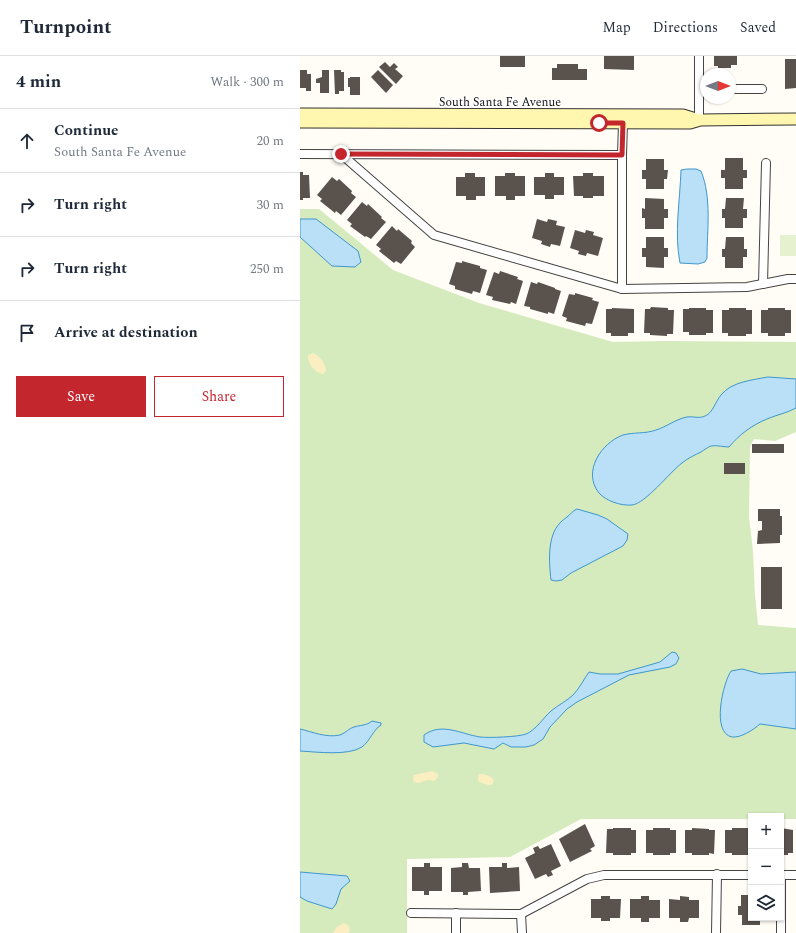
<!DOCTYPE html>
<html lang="en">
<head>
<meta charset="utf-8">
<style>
	body { margin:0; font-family:Spectral,serif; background:#f2f2f3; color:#1f2937 }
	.controls { position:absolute; right:12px; bottom:12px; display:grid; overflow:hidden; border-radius:0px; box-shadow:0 1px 3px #0004 }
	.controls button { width:36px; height:36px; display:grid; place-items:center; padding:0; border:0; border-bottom:1px solid #e0e1e3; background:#fff; color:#1f2937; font:20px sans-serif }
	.compass { position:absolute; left:400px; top:12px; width:36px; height:36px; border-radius:50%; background:#fff; box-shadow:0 1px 3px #0004; rotate:90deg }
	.stop { position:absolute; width:12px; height:12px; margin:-9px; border:3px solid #c4262e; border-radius:50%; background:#fff }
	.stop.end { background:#c4262e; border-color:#fff; box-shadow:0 1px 4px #0008 }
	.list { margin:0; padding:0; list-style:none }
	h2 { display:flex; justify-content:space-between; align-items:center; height:52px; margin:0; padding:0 16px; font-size:17px }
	h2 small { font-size:13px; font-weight:400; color:#747a83 }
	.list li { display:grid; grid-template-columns:26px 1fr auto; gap:12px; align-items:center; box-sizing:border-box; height:64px; padding:0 16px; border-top:1px solid #e0e1e3 }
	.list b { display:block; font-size:15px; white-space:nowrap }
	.list p { margin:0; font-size:13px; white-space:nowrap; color:#747a83 }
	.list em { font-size:13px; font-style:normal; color:#747a83 }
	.actions { display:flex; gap:8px; padding:12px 16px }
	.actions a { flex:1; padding:9px 0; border:1px solid #c4262e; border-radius:0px; text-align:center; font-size:14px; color:#c4262e }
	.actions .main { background:#c4262e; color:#fff }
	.icon { flex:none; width:22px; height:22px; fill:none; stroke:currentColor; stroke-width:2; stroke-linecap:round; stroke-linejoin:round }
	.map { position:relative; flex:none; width:496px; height:877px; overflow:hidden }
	header { display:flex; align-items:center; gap:24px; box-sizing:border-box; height:56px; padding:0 20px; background:#fff; border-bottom:1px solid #e0e1e3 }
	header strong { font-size:19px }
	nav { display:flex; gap:22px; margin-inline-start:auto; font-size:14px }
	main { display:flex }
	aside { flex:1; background:#fff }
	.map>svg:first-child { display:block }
</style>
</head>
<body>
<header>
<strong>Turnpoint</strong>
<nav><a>Map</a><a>Directions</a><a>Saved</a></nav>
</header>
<main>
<aside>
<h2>4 min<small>Walk · 300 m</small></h2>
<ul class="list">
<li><svg class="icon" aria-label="ahead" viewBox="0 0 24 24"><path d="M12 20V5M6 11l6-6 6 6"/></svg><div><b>Continue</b><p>South Santa Fe Avenue</p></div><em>20 m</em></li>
<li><svg class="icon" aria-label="right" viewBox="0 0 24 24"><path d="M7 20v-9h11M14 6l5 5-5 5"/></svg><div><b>Turn right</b></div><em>30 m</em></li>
<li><svg class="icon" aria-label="right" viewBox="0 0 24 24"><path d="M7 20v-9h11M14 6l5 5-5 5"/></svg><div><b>Turn right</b></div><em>250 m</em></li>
<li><svg class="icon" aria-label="arrive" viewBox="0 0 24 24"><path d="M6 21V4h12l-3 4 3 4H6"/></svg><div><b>Arrive at destination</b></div></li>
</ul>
<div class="actions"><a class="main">Save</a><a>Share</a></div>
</aside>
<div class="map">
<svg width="496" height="877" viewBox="0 0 496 877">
	<rect width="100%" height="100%" fill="#fffdf5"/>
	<polygon fill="#d5ebbd" points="0,153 19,153 93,214 179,247 313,286 365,285 496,286 496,376 475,385 454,383 450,391 449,461 453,495 455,539 458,569 496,572 496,763 481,763 481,760 451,760 451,763 281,763 210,801 107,803 107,877 0,877"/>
	<g fill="#fbeec1">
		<path d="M 13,297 C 20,300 26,308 26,315 L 23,318 C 15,317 7,307 8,299 Z"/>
		<polygon points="132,715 138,718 138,721 134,725 128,724 118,727 113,725 114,719"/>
		<path d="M 179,718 C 185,718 190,719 194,724 L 192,729 L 188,729 L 179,726 L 178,723 Z"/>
		<polygon points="44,867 49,870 50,874 48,877 33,877 37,871"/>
	</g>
	<rect fill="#e6f2cf" x="480" y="179" width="16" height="21"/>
	<g fill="#b9e0f7" stroke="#3f96cf">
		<path d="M 387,113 L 396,113 L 401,115 C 412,142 407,174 407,202 L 405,206 L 398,208 L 380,207 C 374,177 380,145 381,114 Z"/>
		<polygon points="0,163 16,163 58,195 61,206 55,211 32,210 0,181"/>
		<path d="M 468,321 L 496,323 L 496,352 C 487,357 476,359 467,363 C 452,369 439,379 429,391 C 424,391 417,389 411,390 C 408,391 404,394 401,396 C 395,399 388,402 382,407 C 370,416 345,448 332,449 C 321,450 306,445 299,437 C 282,416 301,387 323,379 C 334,376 345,378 356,374 C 366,371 376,363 387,361 C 393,360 399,363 405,360 C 413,357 415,346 421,339 C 431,326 452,324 468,321 Z"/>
		<path d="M 277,453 L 298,459 L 307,463 L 328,478 L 327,484 L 323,490 L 271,517 L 262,524 L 256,525 L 251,524 C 249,507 247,480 260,467 C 262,464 265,463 267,461 C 271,458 272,455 277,453 Z"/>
		<path d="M 372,596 L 376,597 L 379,602 L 376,608 L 370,611 L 329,619 L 277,646 L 267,653 L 250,671 L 243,683 L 234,689 L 226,691 L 211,691 L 203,687 L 194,693 L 164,687 L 133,691 L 124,686 L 124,679 C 142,666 161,678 180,681 C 189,682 218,681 226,678 C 236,674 243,662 251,655 C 258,649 267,645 273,639 C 279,633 284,623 289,616 L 300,618 L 318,618 L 360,606 Z"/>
		<path d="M 442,613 L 461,618 L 496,616 L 496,673 L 460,668 C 453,674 441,682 432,681 C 411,677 423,627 431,615 Z"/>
		<path d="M 72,665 L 81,667 L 81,669 C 73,674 70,685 62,691 C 48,700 17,696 0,695 L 0,673 C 13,676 26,682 40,679 C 46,677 49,672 54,671 C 60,669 66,670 72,665 Z"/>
		<polygon points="0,816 47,820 50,825 41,833 36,848 32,853 7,845 0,841"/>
	</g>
	<g fill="#5a524d">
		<rect x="200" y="0" width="25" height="11"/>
		<polygon points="304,0 334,0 334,14 304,13"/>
		<polygon points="414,0 437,0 437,9 431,9 431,12 418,12 418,10 414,10"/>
		<polygon points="485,3 496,3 496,32 485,33"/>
		<polygon points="85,6 90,11 94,7 98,11 95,13 103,20 96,28 79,11"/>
		<polygon points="257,8 278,8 278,13 287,13 287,24 252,24 252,12 257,12"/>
		<polygon points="0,14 7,14 7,18 11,18 11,35 6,35 6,32 0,32"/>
		<polygon points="22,14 29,14 29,37 20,37 20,27 16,27 16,23 22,21"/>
		<polygon points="34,14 41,14 41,16 44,16 44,35 39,35 39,38 35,38"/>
		<polygon points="78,14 93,29 86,37 71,21"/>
		<polygon points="50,21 60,21 60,39 50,39 50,31 48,31 48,22 50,22"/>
		<polygon points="425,102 443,102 443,114 447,114 447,122 443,122 443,133 425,133 425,122 421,122 421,114 425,114"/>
		<polygon points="346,103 364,103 364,114 368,114 367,123 364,123 364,133 346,133 346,123 342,123 342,114 346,114"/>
		<polygon points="0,116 3,116 3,119 9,119 10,142 3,142 3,144 0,144"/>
		<polygon points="165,117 175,117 175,121 185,121 185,140 176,140 176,144 166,144 166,140 156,140 156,121 165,121"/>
		<polygon points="205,117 215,117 215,120 225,120 225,140 215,140 215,144 206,144 206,140 195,140 195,120 205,120"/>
		<polygon points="245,117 254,117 254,121 264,121 264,139 254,139 254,143 245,143 245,139 234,139 234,121 245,121"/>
		<polygon points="283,117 293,117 293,120 304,120 304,140 293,140 293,142 283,142 283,140 274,140 273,120 283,120"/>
		<polygon points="32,121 37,125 39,123 52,135 51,137 56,141 41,159 36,155 35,157 20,145 22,143 17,139"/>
		<polygon points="345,142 364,143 364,153 368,153 368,162 364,162 364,173 345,173 345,162 342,162 342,152 345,153"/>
		<polygon points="426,142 444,142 443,153 447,153 447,162 443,162 443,172 425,172 425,162 422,162 422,153 425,153"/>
		<polygon points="62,146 67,150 68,148 82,161 81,162 86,166 71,183 66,180 65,181 50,170 52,168 47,164"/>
		<polygon points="237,163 247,166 248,163 257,165 256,169 265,171 260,190 251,188 250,191 241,188 242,185 232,182"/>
		<polygon points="92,170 97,175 98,173 112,185 111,187 115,191 101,208 96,205 94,207 79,195 81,193 76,189"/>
		<polygon points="275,174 285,177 286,174 294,176 293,179 303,182 298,200 287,197 286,200 278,198 279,195 270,192"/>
		<polygon points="346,181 364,181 364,192 368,192 368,201 364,201 364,212 346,211 346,201 342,201 342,192 346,192"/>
		<polygon points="426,181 444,181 444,193 447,193 447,201 443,201 443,212 425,212 425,201 422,201 422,193 425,193"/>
		<polygon points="162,205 180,210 180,212 187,214 180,237 173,235 172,238 155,233 155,230 149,228 156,206 162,207"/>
		<polygon points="200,215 218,221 217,223 223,225 216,248 211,246 210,248 192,244 193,241 186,239 194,216 199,218"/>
		<polygon points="231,226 237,228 238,226 255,232 255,233 261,235 254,258 248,256 248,258 230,253 230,251 224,250"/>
		<polygon points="275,237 293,242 292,244 299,246 292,268 286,267 285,270 266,265 267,262 262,260 269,238 275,239"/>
		<polygon points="351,251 368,252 368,254 374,254 373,278 367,278 367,280 350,279 350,277 344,277 345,253 350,253"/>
		<polygon points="312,252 334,253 334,277 328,277 328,280 311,280 311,277 306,277 306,253 312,253"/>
		<polygon points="389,252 406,252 406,254 413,254 413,277 406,277 406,279 389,279 389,276 383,276 383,253 389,253"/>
		<polygon points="429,252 446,252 446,254 452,254 452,278 446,278 446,280 428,280 428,277 422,277 422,254 429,254"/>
		<polygon points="468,252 485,252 485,254 491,254 491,277 485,277 485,280 468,280 468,277 461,277 461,254 468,254"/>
		<rect x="452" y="388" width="32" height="9"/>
		<rect x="424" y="407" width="21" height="11"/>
		<polygon points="458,453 480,453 480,460 482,460 482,479 480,479 480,487 457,488 458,475 462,474 462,465 458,465"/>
		<rect x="461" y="511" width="21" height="42"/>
		<polygon points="285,768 295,790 290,793 292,795 270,806 259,783"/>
		<polygon points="313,772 331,772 331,774 336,774 336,797 331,797 331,799 313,799 313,797 306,797 307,773 313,773"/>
		<polygon points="353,772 370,772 370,774 376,774 376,797 370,797 370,799 353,799 353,797 346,797 346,774 353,774"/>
		<polygon points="392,772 409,773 409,774 415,774 414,798 409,797 409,799 392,799 392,797 385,797 385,774 392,774"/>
		<polygon points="432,772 449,772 449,774 451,774 451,797 449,797 449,799 432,799 432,797 425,797 425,774 432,774"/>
		<polygon points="481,772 493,774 493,797 488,797 488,799 481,799"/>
		<polygon points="251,788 261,810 251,815 253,819 248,821 246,818 235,823 225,802 235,797 233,792 238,790 240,793"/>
		<polygon points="124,807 130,807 130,811 142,811 142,835 129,835 129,839 124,839 124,835 112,835 112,811 124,811"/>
		<polygon points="162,807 168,807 169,812 180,812 181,835 168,836 168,839 163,839 163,836 151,836 151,812 162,811"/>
		<polygon points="202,807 207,807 207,812 219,811 220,835 190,837 189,811 202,811"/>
		<polygon points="441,839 451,839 451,862 460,862 460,869 442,869 442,859 438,859 438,850 441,850"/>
		<polygon points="301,840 310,840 310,843 321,843 320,862 310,862 310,865 301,865 301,862 291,862 291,843 301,843"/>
		<polygon points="341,840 349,840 349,844 360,844 360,862 349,862 349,866 341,866 341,862 330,862 330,843 341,843"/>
		<polygon points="380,840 389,841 389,844 399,844 399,862 389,862 388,866 380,866 380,862 369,862 369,843 380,844"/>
	</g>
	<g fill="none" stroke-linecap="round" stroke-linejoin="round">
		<g stroke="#444" stroke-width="10">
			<g id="street">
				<polyline points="399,0 399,64"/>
				<polyline points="430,33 462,33"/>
				<polyline points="0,98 322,99"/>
				<polyline points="41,98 134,179 322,233 447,231 488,223 496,223"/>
				<polyline points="463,228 466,107"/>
				<polyline points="322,233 322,99 323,67"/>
				<polyline points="481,819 481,877"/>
				<polyline points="481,819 496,819"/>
				<polyline points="111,857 221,858 287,823 304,819 451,819"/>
				<polyline points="221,858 222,877"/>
				<polyline points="156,877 156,857"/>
				<polyline points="416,877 417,818"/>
			</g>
		</g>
		<g stroke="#333" stroke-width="13">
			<g id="secondary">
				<polyline points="0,58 383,59 399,64 496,63"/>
				<polyline points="0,66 390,67 397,65"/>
			</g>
		</g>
		<use href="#street" stroke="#fff" stroke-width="8"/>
		<use href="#secondary" stroke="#fff6b0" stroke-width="11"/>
	</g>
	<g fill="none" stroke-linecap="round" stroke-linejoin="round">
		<polyline stroke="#c4262e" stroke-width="5" points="41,98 322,99 323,67 299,67"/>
	</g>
	<g text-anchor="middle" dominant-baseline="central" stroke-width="4" stroke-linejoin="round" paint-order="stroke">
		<g font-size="12" fill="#111" stroke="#fff">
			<text x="200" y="46">South Santa Fe Avenue</text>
		</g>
	</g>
</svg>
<div class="controls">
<button>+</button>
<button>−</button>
<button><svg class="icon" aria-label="layers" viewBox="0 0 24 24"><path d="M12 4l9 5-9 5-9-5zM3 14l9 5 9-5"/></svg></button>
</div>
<svg class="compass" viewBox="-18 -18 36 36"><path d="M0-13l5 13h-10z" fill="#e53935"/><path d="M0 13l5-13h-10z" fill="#747a83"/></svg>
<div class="stop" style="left:299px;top:67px"></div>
<div class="stop end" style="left:41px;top:98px"></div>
</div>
</main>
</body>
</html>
